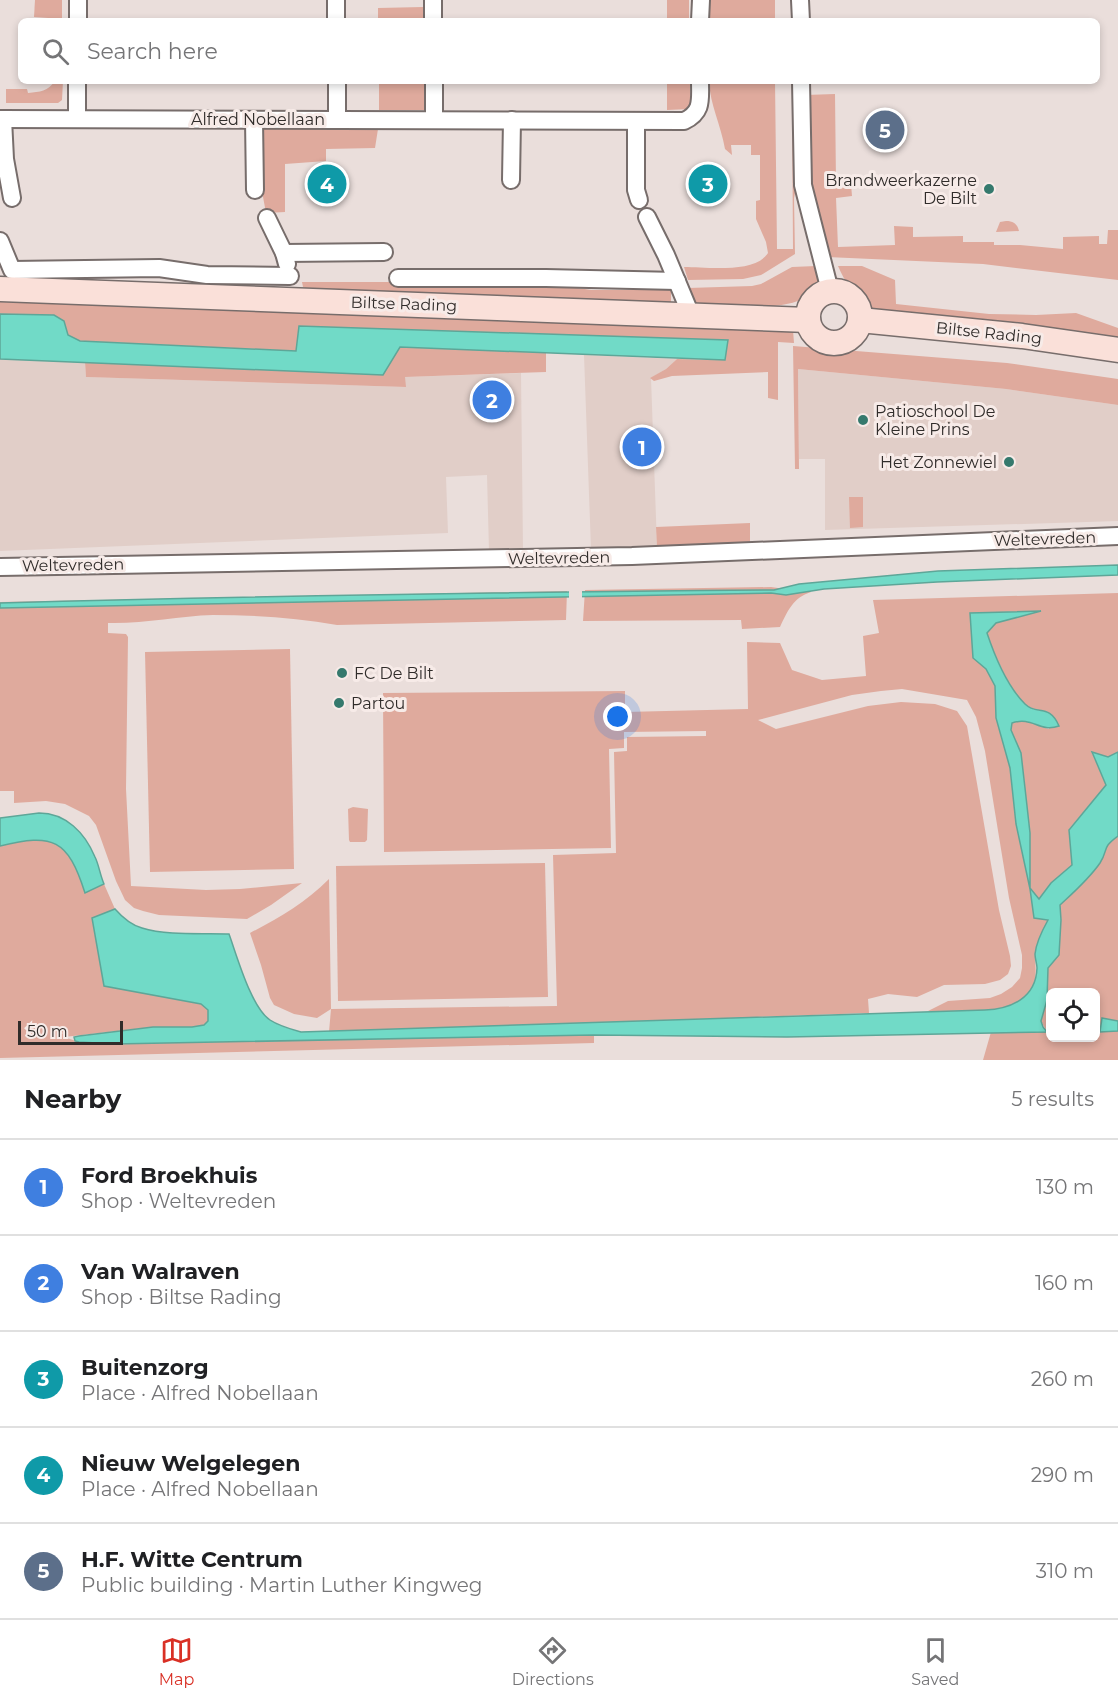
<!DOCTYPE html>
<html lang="en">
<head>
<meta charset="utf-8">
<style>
	body { margin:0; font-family:Montserrat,sans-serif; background:#f2f2f2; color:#202124 }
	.controls { position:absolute; right:18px; bottom:18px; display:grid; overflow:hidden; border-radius:9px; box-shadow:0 3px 9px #0003 }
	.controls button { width:54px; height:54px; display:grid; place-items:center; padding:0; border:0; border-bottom:2px solid #e0e0e0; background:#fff; color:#202124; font:30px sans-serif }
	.scale { position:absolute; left:18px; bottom:15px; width:105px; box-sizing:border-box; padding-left:6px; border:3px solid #302c2a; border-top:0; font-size:16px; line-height:21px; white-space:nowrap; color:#302c2a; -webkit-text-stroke:4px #f7ebe8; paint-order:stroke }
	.you { position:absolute; left:618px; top:717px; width:21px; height:21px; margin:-15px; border:4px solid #fff; border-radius:50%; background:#1a73e8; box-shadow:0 0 0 9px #1a73e833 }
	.badge { display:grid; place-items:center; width:39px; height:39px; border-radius:50%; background:#d93025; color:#fff; font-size:20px; font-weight:700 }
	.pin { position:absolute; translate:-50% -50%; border:3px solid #fff; box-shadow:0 2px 6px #0006 }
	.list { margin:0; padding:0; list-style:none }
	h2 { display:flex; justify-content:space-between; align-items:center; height:78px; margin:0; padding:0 24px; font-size:26px }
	h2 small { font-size:20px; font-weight:400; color:#757577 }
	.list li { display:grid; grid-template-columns:39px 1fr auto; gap:18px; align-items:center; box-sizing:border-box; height:96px; padding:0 24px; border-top:2px solid #e0e0e0 }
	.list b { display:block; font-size:22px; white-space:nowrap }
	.list p { margin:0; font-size:20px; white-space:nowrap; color:#757577 }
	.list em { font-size:20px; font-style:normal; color:#757577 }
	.icon { flex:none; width:33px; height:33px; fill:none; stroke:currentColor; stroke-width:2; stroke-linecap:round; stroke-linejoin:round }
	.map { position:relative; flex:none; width:1118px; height:1060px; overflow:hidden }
	.search { position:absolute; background:#fff; box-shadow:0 3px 9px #0003; left:18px; right:18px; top:18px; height:66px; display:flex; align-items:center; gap:15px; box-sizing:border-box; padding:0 21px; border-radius:9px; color:#757577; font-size:22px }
	.sheet { height:558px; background:#fff }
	nav { display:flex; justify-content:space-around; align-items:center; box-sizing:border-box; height:84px; border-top:2px solid #e0e0e0; background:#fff; font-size:16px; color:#757577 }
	nav a { display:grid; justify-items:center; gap:3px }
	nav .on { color:#d93025 }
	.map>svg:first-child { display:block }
</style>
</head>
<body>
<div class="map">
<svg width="1118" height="1060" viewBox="0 0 1118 1060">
	<rect width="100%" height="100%" fill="#eadedb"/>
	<g fill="#e1cec8">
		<polygon points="584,355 677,359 666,369 651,378 657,546 591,549"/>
		<polygon points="0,359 85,362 86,377 405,387 404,377 521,373 523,550 489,551 487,475 446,477 448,533 0,551"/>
		<polygon points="798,369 1006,389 1118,405 1118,521 825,530 825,459 799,459"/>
	</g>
	<g fill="#dfaa9d" fill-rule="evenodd">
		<polygon points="35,0 62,0 62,19 34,17"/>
		<rect x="667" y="0" width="22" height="21"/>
		<rect x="708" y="0" width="67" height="21"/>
		<polygon points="423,7 424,21 378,21 378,8"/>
		<path d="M 55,81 L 63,81 L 62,100 L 58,103 L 6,103 L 6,89 L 27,89 L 28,93 C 40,92 48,91 55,81 Z"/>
		<rect x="379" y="81" width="45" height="29"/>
		<polygon points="667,81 690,81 690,109 667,110"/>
		<path d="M 709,81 L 775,81 L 777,249 L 793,249 L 792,96 L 797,96 L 797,184 L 794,198 L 795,254 L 761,275 L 743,279 L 688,280 L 684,267 C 706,267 755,274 768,253 L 766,242 L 756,219 L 756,201 L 760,200 L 760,155 L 751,155 L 751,145 L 731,145 L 732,155 L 725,149 C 721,125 710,105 709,81 Z"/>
		<polygon points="835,94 836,183 851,184 852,196 836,198 838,247 895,245 894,226 913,227 913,237 963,236 963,242 994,242 994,245 1020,245 1063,249 1063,237 1099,236 1099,244 1107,244 1108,230 1118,230 1118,280 983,264 827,257 807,182 805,95"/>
		<polygon points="258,128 378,129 375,148 326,149 326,161 285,164 285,212 266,213 261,186"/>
		<path d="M 1006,221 C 1014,221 1017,224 1019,231 L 996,232 L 1000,222 Z"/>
		<path d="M 816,266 C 836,320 726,305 698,305 L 691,301 L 688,288 L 752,286 L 761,284 L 792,267 Z"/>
		<path d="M 838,266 L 862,266 L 895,280 L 896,304 L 989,314 L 1036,315 L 1076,313 L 1118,328 L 1118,342 L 869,310 C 855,298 845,282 838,266 Z"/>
		<polygon points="302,282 540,282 591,290 671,290 671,303 310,290 303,287"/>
		<polygon points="0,302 354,310 793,330 794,343 778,342 778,400 768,398 768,372 672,376 654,381 650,378 666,369 677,359 725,360 728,340 299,327 297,351 80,341 68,335 64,321 54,315 0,314"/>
		<polygon points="400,346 546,353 546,372 405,377 406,387 86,377 85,362 135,363"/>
		<polygon points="793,346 1007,363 1118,379 1118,405 1006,389 798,369 799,469 795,469"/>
		<polygon points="849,497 863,497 863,527 850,528"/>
		<polygon points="750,523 750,545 657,546 656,527"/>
		<path d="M 809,585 L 811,592 C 793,598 788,610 780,627 L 742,629 L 741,620 L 583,621 L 585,590 L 771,587 L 785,589 Z"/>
		<path d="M 567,591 L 566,620 L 337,625 C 297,618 255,615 213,615 C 178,616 143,624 108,623 L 108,633 L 126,634 L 128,637 L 126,789 L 131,886 L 206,890 L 240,889 L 302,883 L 271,905 L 247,919 L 159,915 L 143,911 L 134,908 L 125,900 L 116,881 L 96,825 L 89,816 L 65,804 L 46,801 L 14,803 L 14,791 L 0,791 L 0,602 Z"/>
		<path d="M 1118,593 L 1118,752 L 1108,758 L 1092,753 L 1106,785 L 1069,829 L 1072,865 L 1051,883 L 1039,899 L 1031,890 L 1049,919 C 1044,930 1036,942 1035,954 C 1035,964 1037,973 1034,983 C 1024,1019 958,1011 928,1011 L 948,1001 L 990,998 L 1001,994 L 1012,987 L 1020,978 L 1022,968 L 1022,955 L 1009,898 L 985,751 L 976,717 L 967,700 L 902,689 L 881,691 L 852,695 L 758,720 L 776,729 L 868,706 L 901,702 L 935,704 L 957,711 L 967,726 L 999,910 L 1010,956 L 1011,966 L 1008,974 L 1000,980 L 985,984 L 944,985 L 917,997 L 888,994 L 868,999 L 869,1013 L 329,1032 L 331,1009 L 317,1018 L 294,1014 L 274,1005 L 270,998 L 261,965 L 250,933 C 279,918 305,903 329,879 L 331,1009 L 557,1006 L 553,855 L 616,853 L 614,752 L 627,751 L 627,737 L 706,736 L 706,731 L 624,732 L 624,748 L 609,749 L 611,848 L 384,852 L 383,693 L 625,691 L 625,712 L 748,709 L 747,642 L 780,643 L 792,670 L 822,680 L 866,676 L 863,636 L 879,633 L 873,600 ZM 1037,611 L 995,623 L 986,633 C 993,650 1013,699 1029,707 C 1035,710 1042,710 1048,712 L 1049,729 L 1023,720 L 1012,723 L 1011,730 L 1021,753 L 1025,788 L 1030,833 L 1030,884 L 1016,824 L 1010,768 L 996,718 L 995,686 L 986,669 L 970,613 Z"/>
		<polygon points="290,649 294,869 150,872 145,652"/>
		<polygon points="353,807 368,809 367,840 365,842 350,842 349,840 348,809"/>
		<path d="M 1118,836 L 1118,1021 L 1102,1019 L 1101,1032 L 1118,1031 L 1118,1060 L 983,1060 L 991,1032 L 1047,1032 L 1041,1021 L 1047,1000 L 1048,968 L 1052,962 L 1061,920 L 1060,905 C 1074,892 1089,879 1100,863 C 1109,849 1101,848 1118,836 ZM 1050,993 L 1096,993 L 1096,1038 L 1050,1038 Z"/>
		<path d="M 32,839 C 67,839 76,863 85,892 L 104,884 L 115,909 L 92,919 L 104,986 L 201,1004 L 208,1010 L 208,1022 L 204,1025 L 192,1027 L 153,1027 L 64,1037 L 79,1042 L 114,1044 L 594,1035 L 594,1043 L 0,1058 L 0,846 Z"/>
		<polygon points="545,863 548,997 338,1001 336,866"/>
	</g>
	<g fill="#71dac7" stroke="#5ea698" stroke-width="1.5">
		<polygon points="0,314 54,315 64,321 68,335 80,341 296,351 299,326 728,340 725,360 400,347 383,375 0,359"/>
		<path d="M 1118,565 L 1118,575 L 937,582 L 824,589 L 786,595 L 771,593 L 0,608 L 0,603 C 258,596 516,592 774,590 L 799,584 L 938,571 Z"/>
		<path d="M 1041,611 L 996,623 L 987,633 C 995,657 1006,685 1025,704 C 1037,716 1049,703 1059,726 C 1039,733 1033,716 1012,723 L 1011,730 L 1021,753 L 1025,788 L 1030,833 L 1030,888 L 1039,899 L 1051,883 L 1072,865 L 1069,830 L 1106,785 L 1092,752 L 1108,757 L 1118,752 L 1118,836 C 1101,848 1109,849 1100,863 C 1089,879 1074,892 1060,905 L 1061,920 L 1059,955 L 1048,968 L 1047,1000 L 1041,1021 L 1043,1027 L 1047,1032 L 787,1037 L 594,1035 L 114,1044 L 79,1042 L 75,1041 L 74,1037 L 79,1036 L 153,1027 L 192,1027 L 204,1025 L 208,1021 L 208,1010 L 201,1004 L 104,986 L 92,918 L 115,909 C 122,917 131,925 142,928 C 167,936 202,933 229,934 C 237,956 251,1007 270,1020 C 279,1026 290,1029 301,1032 L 985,1010 C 1011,1009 1036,998 1037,968 C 1037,964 1035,959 1035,954 C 1036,943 1043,929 1048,920 L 1034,918 L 1030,889 L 1016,824 L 1010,768 L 996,718 L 995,686 L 986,669 L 973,658 L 970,613 Z"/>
		<path d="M 39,813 C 66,813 85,833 95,857 C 99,865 100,875 104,884 L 85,893 C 68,839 53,833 0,846 L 0,818 Z"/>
		<polygon points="1102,1018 1118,1021 1118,1031 1100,1032"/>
	</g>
	<polygon fill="#eadedb" points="582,588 582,599 569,599 569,589"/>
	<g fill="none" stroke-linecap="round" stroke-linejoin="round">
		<g stroke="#776d6b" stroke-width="20">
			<g id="street">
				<polyline points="336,0 336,21"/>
				<polyline points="433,0 433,21"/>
				<polyline points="800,0 801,21"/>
				<polyline points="78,21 78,0"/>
				<polyline points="700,21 701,0"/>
				<polyline points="337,81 337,119"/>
				<polyline points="434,81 434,119"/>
				<polyline points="801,81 803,185 828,283 827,292"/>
				<path d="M 0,119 L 684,121 C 703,112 700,100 700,81"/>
				<polyline points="3,119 5,159 12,198"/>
				<polyline points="77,119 77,81"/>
				<polyline points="254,120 255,190"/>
				<polyline points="636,121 636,190 639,200"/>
				<polyline points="511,180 512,120"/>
				<polyline points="647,217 666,255 691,315"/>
				<polyline points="267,218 284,253 287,264"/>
				<polyline points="0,241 12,270 159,268 207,275 290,276"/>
				<polyline points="284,253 384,252"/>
				<polyline points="398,278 546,278 677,281"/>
				<polyline points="0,567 632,556 1118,536"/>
			</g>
		</g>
		<g stroke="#776d6b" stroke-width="27">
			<g id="secondary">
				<polyline points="0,289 808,320"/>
				<circle cx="834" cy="317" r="26"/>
				<polyline points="860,320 1022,336 1118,350"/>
			</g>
		</g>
		<use href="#street" stroke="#fff" stroke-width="16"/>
		<use href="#secondary" stroke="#fae0d9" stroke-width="24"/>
	</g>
	<g fill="#35796d" stroke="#f7ebe8" stroke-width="2">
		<circle cx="989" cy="189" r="6"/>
		<circle cx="863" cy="420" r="6"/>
		<circle cx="1009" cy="462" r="6"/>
		<circle cx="342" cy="673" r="6"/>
		<circle cx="339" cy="703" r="6"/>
	</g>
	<g text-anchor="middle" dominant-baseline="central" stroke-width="6" stroke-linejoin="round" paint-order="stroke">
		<g font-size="16" fill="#302c2a" stroke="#f7ebe8">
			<text x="258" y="119">Alfred Nobellaan</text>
			<text transform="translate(404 304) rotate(2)">Biltse Rading</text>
			<text transform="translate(989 333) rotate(6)">Biltse Rading</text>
			<text transform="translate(1045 539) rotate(-2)">Weltevreden</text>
			<text transform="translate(559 558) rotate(-1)">Weltevreden</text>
			<text transform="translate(73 565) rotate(-1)">Weltevreden</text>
		</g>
		<g font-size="16" fill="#302c2a" stroke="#f7ebe8" text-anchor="start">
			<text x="977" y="180" text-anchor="end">Brandweerkazerne<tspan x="977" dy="18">De Bilt</tspan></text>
			<text x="875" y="411">Patioschool De<tspan x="875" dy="18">Kleine Prins</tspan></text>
			<text x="997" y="462" text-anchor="end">Het Zonnewiel</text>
			<text x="354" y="673">FC De Bilt</text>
			<text x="351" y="703">Partou</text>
		</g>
	</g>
</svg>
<div class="controls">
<button><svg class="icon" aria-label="locate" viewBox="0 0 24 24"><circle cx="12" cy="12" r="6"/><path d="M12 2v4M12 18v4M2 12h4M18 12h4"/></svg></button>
</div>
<div class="scale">50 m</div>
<div class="you"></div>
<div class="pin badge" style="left:642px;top:447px;background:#3f7fe0">1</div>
<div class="pin badge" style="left:492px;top:400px;background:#3f7fe0">2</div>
<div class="pin badge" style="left:708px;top:184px;background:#0f9aa8">3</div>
<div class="pin badge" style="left:327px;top:184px;background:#0f9aa8">4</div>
<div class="pin badge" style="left:885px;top:130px;background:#5c6f8a">5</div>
<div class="search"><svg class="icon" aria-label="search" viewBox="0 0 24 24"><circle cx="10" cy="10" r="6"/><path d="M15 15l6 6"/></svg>Search here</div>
</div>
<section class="sheet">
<h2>Nearby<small>5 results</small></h2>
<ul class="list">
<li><span class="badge" style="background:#3f7fe0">1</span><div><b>Ford Broekhuis</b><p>Shop · Weltevreden</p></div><em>130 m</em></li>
<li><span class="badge" style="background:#3f7fe0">2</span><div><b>Van Walraven</b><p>Shop · Biltse Rading</p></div><em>160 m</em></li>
<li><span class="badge" style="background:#0f9aa8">3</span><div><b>Buitenzorg</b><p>Place · Alfred Nobellaan</p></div><em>260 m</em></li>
<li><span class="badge" style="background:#0f9aa8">4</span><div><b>Nieuw Welgelegen</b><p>Place · Alfred Nobellaan</p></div><em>290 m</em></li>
<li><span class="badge" style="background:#5c6f8a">5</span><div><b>H.F. Witte Centrum</b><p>Public building · Martin Luther Kingweg</p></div><em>310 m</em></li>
</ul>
</section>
<nav>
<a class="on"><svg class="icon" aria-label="map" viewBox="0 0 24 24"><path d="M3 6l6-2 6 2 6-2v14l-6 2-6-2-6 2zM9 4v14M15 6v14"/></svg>Map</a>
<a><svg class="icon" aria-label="directions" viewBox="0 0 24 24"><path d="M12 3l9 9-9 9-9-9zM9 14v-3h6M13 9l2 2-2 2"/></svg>Directions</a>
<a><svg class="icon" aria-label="saved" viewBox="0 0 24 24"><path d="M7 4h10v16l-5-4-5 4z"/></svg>Saved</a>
</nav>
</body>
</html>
